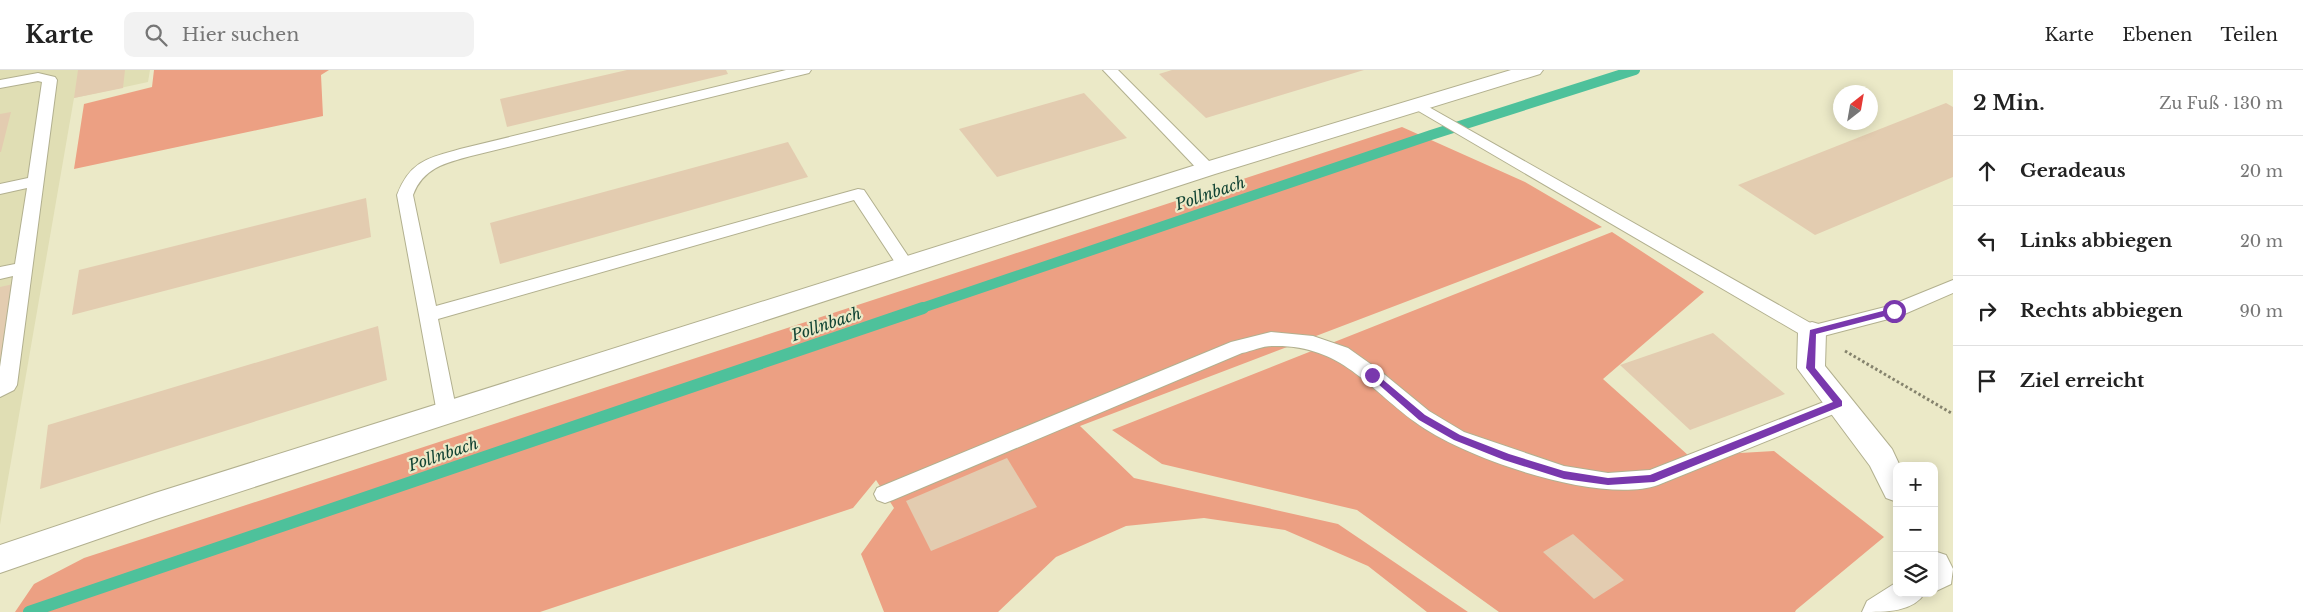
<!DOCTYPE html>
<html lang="de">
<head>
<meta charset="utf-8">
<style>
	body { margin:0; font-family:"Libre Baskerville",serif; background:#f2f2f2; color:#222 }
	.controls { position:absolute; right:15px; bottom:15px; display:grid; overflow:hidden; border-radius:10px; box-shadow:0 2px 12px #0003 }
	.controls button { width:45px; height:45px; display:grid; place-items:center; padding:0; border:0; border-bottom:1px solid #e0e0e0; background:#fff; color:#222; font:25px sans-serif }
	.compass { position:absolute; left:1833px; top:15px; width:45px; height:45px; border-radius:50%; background:#fff; box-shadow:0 2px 12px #0003; rotate:31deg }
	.stop { position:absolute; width:15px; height:15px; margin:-11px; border:4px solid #7938ad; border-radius:50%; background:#fff }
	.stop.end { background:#7938ad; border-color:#fff; box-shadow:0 1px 5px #0008 }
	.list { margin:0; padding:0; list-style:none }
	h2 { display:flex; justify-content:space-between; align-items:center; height:65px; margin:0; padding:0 20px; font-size:21px }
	h2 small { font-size:16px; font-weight:400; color:#767676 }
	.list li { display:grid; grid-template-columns:32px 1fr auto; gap:15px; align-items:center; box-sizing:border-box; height:70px; padding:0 20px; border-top:1px solid #e0e0e0 }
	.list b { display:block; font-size:19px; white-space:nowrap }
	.list em { font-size:16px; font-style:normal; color:#767676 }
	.icon { flex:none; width:28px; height:28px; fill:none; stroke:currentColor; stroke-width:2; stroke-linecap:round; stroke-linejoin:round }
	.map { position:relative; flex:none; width:1953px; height:542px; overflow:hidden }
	header { display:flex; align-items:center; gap:30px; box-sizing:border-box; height:70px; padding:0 25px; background:#fff; border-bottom:1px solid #e0e0e0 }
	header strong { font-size:24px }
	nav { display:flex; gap:28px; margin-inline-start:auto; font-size:18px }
	.search { width:350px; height:45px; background:#f2f2f2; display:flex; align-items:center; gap:12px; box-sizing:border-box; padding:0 18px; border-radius:10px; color:#767676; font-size:19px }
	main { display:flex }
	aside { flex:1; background:#fff }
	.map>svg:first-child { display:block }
</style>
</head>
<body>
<header>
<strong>Karte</strong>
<div class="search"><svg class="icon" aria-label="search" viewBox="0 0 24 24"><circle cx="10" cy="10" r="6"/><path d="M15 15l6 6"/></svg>Hier suchen</div>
<nav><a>Karte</a><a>Ebenen</a><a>Teilen</a></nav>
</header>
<main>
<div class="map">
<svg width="1953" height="542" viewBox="0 0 1953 542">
	<rect width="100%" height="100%" fill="#ebe9c7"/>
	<polygon fill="#e0deb4" points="0,0 150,0 148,12 74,28 0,455"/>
	<g fill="#eca083">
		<polygon points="154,0 329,0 321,5 323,46 74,99 84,34 152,17"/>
		<polygon points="1402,57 1525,112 1602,157 1080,356 1134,408 1338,454 1468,542 1427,542 1368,496 1285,460 1204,448 1126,456 1056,487 998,542 884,542 861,484 894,438 876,410 853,438 540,542 15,542 34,514 84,488"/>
		<polygon points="1612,162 1704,222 1603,309 1689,386 1774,381 1884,467 1796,540 1795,542 1499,542 1357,440 1162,394 1112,360"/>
	</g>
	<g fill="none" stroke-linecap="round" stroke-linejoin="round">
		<polyline stroke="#4ec19b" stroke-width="10" points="919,239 1431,65 1635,0"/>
		<polyline stroke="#4ec19b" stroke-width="12" points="29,542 923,238"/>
	</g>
	<g fill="#e3ccb0">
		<polygon points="78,0 125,0 123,18 74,28"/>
		<polygon points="627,0 726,0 728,4 507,57 500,29"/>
		<polygon points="1172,0 1364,0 1206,48 1159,4"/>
		<polygon points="1084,23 1127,68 997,107 959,59"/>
		<polygon points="1946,33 1953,37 1953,107 1815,165 1738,115"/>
		<polygon points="11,42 1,82 0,82 0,44"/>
		<polygon points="788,72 808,107 500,194 490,153"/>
		<polygon points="366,128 371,167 72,245 79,200"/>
		<polygon points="18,213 3,286 0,287 0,217"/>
		<polygon points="378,256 387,310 40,419 48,355"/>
		<polygon points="1713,263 1785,324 1690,360 1620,295"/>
		<polygon points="1007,388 1037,437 931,481 906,431"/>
		<polygon points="1573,464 1624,510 1594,529 1543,482"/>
	</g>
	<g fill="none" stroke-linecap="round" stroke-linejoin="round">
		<g stroke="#b2b08f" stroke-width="2">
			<g id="lane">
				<path d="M 786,0 L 811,0 L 809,3 L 471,86 C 445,93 423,98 413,125 L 436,236 L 858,119 L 864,120 L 912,192 L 915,196 L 912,200 L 906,202 L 900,200 L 854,130 L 438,249 L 457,343 L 454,348 L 447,351 L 440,348 L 437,343 L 397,125 C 410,91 428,88 460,79 Z"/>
				<polygon points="1103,0 1118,0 1213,95 1215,99 1213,103 1201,103"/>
				<polygon points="38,3 55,7 57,10 17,315 14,320 0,327 0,297 13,206 0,209 0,197 15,194 27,118 0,124 0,114 28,108 42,12 38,11 0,18 0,10"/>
				<polygon points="1420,32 1814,255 1889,236 1953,210 1953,223 1900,246 1812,269 1805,267 1415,39 1413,36 1415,33"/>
				<path d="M 1271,262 L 1313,266 L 1348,278 L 1379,300 L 1429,341 L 1464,362 L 1564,396 L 1608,403 L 1650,400 L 1839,326 L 1846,329 L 1849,334 L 1846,339 L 1658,415 C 1600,435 1463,388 1415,352 C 1366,316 1340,274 1272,276 C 1262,276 1252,281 1242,283 L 893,430 L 885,433 L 877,430 L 874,424 L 877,418 L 1231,272 Z"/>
			</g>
		</g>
		<g stroke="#b2b08f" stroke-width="2">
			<g id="street">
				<polygon points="1511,0 1543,0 1540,4 1215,104 156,449 0,503 0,475 155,423 1199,94"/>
				<polygon points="1812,252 1822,255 1826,262 1825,296 1892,379 1900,396 1897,396 1897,432 1886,428 1870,396 1797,298 1798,262 1802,255"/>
				<polygon points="1934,481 1946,485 1953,499 1951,514 1934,522"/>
				<path d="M 1897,512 L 1897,523 L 1925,523 C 1913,542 1887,542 1862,542 L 1867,531 Z"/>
			</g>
		</g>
		<polyline stroke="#85836d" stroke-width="3" stroke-dasharray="2.5 2.5" stroke-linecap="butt" points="1845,281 1953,344"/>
		<use href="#lane" fill="#fff" fill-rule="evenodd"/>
		<use href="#street" fill="#fff" fill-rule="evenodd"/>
	</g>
	<polygon fill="#7938ad" points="1894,238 1898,241 1897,243 1816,264 1815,298 1842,331 1842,336 1654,412 1608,415 1564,409 1504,390 1454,370 1419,350 1368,305 1372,302 1375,303 1425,345 1460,365 1509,384 1564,401 1608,408 1650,405 1833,332 1806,298 1810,260"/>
	<g text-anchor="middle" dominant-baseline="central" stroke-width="4.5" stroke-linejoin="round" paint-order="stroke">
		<g font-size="16" font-style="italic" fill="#114333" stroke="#ebe9c7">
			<text transform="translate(1210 123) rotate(-19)">Pollnbach</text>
			<text transform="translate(826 254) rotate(-19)">Pollnbach</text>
			<text transform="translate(443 384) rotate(-19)">Pollnbach</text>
		</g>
	</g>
</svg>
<div class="controls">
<button>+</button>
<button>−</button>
<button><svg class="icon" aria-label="layers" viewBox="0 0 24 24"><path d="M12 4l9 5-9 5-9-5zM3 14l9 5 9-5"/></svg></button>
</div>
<svg class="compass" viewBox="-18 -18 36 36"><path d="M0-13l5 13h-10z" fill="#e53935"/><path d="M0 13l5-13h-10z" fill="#767676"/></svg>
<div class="stop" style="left:1894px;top:241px"></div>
<div class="stop end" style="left:1372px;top:305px"></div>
</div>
<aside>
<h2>2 Min.<small>Zu Fuß · 130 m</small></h2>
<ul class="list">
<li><svg class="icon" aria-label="ahead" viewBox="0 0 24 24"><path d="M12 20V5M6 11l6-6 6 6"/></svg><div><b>Geradeaus</b></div><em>20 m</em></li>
<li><svg class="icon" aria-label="left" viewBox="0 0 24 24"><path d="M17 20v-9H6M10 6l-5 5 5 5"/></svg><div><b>Links abbiegen</b></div><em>20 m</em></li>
<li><svg class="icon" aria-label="right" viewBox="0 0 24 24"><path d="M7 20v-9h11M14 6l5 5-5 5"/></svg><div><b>Rechts abbiegen</b></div><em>90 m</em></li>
<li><svg class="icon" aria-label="arrive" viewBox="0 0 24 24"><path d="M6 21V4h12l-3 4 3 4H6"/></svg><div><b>Ziel erreicht</b></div></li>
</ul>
</aside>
</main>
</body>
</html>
